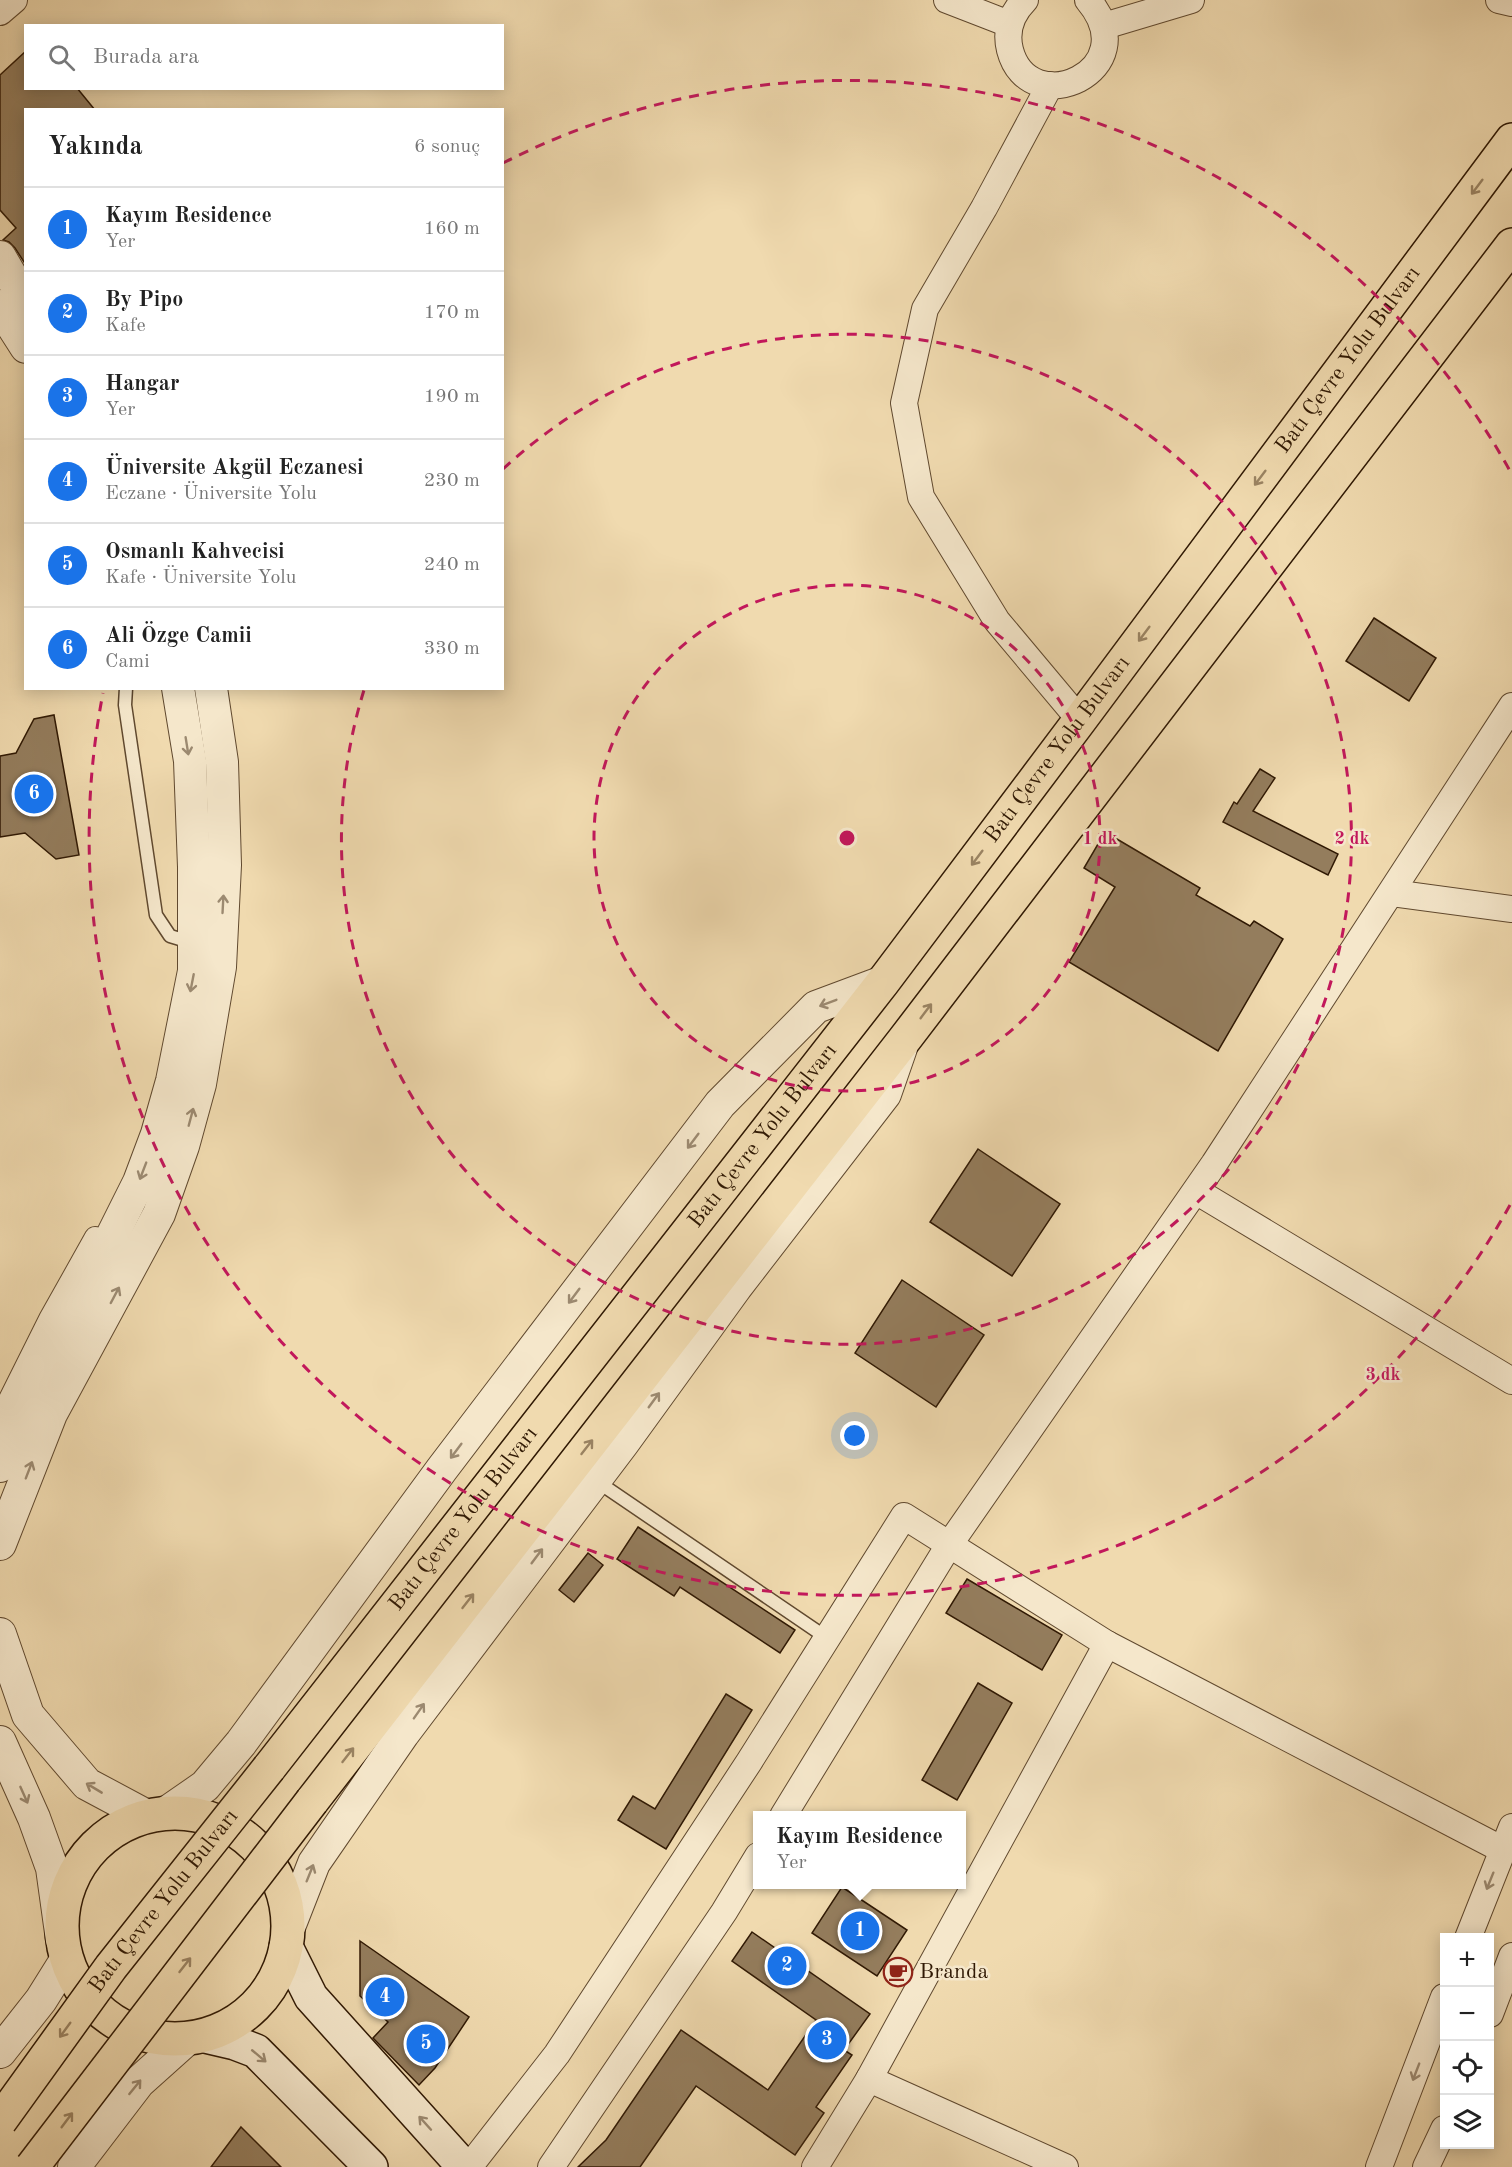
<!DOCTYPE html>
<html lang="tr">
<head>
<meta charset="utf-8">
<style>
	body { margin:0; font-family:"Old Standard TT",serif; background:#f2f2f2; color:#222 }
	.controls { position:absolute; right:18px; bottom:18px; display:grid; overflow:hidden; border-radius:0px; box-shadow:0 3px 15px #0003 }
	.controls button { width:54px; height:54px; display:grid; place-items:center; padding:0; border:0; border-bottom:2px solid #e0e0e0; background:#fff; color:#222; font:30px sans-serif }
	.you { position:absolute; left:855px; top:1436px; width:21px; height:21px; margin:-15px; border:4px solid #fff; border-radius:50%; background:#1a73e8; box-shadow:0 0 0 9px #1a73e833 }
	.badge { display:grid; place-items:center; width:39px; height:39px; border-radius:50%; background:#1a73e8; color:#fff; font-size:20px; font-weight:700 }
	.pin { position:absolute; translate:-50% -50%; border:3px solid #fff; box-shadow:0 2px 6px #0006 }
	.popup { position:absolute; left:753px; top:1811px; width:213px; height:78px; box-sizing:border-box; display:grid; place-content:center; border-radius:0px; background:#fff; filter:drop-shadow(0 2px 4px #0005); font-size:20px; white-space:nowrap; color:#767676 }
	.popup b { font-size:22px; color:#222 }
	.popup::after { content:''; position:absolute; left:50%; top:100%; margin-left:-12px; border:12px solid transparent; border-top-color:#fff }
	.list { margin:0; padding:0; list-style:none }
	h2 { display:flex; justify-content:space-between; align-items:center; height:78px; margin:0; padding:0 24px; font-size:26px }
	h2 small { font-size:20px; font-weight:400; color:#767676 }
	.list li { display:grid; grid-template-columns:39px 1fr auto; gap:18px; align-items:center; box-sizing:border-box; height:84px; padding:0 24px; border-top:2px solid #e0e0e0 }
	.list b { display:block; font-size:22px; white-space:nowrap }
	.list p { margin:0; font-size:20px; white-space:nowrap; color:#767676 }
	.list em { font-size:20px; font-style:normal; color:#767676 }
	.icon { flex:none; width:33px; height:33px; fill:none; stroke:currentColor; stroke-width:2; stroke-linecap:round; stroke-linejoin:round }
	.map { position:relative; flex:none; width:1512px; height:2167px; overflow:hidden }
	.search { position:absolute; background:#fff; box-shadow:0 3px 15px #0003; left:24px; top:24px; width:480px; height:66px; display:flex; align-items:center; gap:15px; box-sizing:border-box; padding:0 21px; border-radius:0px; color:#767676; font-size:22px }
	.panel { position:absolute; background:#fff; box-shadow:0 3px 15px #0003; left:24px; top:108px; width:480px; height:582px; border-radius:0px }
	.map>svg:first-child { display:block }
</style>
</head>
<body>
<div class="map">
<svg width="1512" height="2167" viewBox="0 0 1512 2167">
	<rect width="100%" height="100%" fill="#f0daaf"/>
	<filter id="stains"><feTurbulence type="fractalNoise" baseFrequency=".00333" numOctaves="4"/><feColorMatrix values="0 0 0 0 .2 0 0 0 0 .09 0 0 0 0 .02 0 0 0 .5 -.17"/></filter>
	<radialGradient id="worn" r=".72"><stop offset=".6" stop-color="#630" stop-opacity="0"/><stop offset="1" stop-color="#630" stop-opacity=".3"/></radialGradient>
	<g fill="#947d5d" stroke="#301904" stroke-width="1.5">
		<polygon points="26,51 26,88 77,88 95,110 26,110 26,265 15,248 9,242 3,240 16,228 0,210 0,75"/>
		<polygon points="1374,618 1436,658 1409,701 1346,661"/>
		<polygon points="54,715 79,855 56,859 25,833 0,837 0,756 16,753 34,719"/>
		<polygon points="1260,769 1275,778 1253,811 1338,854 1328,875 1223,822 1234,802 1237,804"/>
		<polygon points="1105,832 1200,888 1196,895 1250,926 1254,921 1283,939 1218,1051 1069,962 1115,887 1084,868"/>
		<polygon points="978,1149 1060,1204 1012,1276 930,1222"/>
		<polygon points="902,1280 984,1335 936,1407 855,1353"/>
		<polygon points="638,1527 795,1630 780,1653 680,1587 674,1596 617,1559"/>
		<polygon points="588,1553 603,1565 574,1602 559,1590"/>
		<polygon points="967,1579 1062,1635 1042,1670 946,1613"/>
		<polygon points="978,1683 1012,1703 957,1800 922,1780"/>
		<polygon points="726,1694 752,1710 666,1849 618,1820 633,1796 655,1809"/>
		<polygon points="842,1887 907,1930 877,1976 812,1933"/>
		<polygon points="752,1932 870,2014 844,2050 852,2055 816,2107 824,2113 795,2155 696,2086 640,2167 578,2167 606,2140 681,2030 768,2090 816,2020 732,1961"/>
		<polygon points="360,1941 469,2017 435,2068 419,2085 373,2038 388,2022 360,1996"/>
		<polygon points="241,2127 281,2167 211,2167"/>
	</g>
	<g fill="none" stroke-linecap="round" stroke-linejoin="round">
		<g stroke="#60492f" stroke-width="15">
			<g id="service">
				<polyline points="126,688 125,705 156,915 170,936 193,943"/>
				<polyline points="595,1480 827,1638"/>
			</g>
		</g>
		<g stroke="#60492f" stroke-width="22">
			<polyline id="pedestrian" points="0,1417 49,1319 95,1237"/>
		</g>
		<g stroke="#60492f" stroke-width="28">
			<g id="minor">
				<polyline points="947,0 1009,24"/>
				<path d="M 1025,0 C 1011,14 1005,30 1010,50 C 1029,123 1148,71 1088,0"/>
				<polyline points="1499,0 1512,3"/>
				<polyline points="0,12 14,0"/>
				<polyline points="1104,26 1191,0"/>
				<polyline points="1050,85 984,208 925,309 904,403 921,497 997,621 1080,720"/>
				<polyline points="1392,893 1512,909"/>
				<polyline points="1196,1191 1512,1381"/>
				<polyline points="783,1816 949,1545 1214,1164 1512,706"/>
				<polyline points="1468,1938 1512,1827"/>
				<polyline points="1490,2014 1512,1956"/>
				<polyline points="869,2079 1065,2167"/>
				<polyline points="469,2167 557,2054 749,1762 904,1516 1107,1644 1503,1850"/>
				<polyline points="551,2167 724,1912 758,1856"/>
				<polyline points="815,2167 869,2079 1107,1644"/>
				<polyline points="1379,2167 1444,1997"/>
				<polyline points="1426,2167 1444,2129"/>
			</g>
		</g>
		<g stroke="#60492f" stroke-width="34">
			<g id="tertiary">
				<polyline points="0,257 26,302"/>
				<polyline points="0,306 26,347"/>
				<polyline points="0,1466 28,1404 139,1182 157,1134 172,1081 194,971 194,867 190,761 178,688"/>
				<polyline points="0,1544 51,1414 159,1214 183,1146 200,1084 220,967 225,865 222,762 211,688"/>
				<polyline points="0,1634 28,1715 87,1784 145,1815"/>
				<polyline points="0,1742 34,1818 52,1868 62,1940"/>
				<polyline points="169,1811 205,1786 241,1743 442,1469 720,1104 816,1007 883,982"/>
				<polyline points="289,1927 314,1863 403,1734 623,1443 736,1287 885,1094 901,1048"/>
				<polyline points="0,2052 41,2000 66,1960"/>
				<polyline points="74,2167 139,2082 187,2039"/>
			</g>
		</g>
		<g stroke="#301904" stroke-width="36">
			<g id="secondary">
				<polyline points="286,1947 311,1997 464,2167"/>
				<polyline points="205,2036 235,2043 256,2051 371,2167"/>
			</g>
		</g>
		<g stroke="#301904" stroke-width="36">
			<circle id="primary" cx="175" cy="1926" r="113"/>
		</g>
		<g stroke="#301904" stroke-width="36">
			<g id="trunk">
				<path id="s1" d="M 269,1768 L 883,982 L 1080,720 L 1512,140"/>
				<polyline points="312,1801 904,1040 1512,245"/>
			</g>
		</g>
		<use href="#service" stroke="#f5e7cb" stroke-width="12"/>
		<use href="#pedestrian" stroke="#f5e7cb" stroke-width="20"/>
		<use href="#minor" stroke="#f5e7cb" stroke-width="26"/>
		<use href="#tertiary" stroke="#f5e7cb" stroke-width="32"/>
		<use href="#secondary" stroke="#f5e7cb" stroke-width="33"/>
		<use href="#primary" stroke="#f0daaf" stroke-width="33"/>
		<use href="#trunk" stroke="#f0daaf" stroke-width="33"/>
		<g stroke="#301904" stroke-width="36" stroke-linecap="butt">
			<g id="trunk-bridge">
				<path id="s2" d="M 0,2121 L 111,1967 L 269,1768"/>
				<polyline points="32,2167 312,1801"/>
			</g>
		</g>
		<use href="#trunk-bridge" stroke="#f0daaf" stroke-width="33"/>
	</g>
	<defs><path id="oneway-shaft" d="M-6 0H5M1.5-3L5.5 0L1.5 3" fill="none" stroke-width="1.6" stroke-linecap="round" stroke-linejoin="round" transform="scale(1.5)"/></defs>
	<g stroke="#9a8362">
		<use href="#oneway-shaft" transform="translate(1477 187) rotate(127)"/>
		<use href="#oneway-shaft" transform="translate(1260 478) rotate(127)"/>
		<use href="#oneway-shaft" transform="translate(1144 634) rotate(127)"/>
		<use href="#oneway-shaft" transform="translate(977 858) rotate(127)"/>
		<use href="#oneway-shaft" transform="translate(926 1011) rotate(-53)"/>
		<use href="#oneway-shaft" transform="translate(587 1447) rotate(-52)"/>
		<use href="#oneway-shaft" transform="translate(468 1601) rotate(-52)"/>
		<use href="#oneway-shaft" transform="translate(348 1755) rotate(-52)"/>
		<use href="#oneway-shaft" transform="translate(185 1965) rotate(-52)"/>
		<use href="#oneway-shaft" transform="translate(65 2030) rotate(126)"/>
		<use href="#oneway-shaft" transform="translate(67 2120) rotate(-53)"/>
	</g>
	<g stroke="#9c8a71">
		<use href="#oneway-shaft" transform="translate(187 746) rotate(81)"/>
		<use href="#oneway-shaft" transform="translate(223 904) rotate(-87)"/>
		<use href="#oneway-shaft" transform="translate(192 983) rotate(101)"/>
		<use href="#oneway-shaft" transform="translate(828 1003) rotate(159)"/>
		<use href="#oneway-shaft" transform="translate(191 1117) rotate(-75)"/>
		<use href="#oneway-shaft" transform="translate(693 1141) rotate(127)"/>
		<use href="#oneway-shaft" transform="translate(143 1171) rotate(111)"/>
		<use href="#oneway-shaft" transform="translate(115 1295) rotate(-62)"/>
		<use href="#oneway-shaft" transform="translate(574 1296) rotate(127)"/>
		<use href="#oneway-shaft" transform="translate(654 1400) rotate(-54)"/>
		<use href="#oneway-shaft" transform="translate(456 1451) rotate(127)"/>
		<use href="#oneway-shaft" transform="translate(29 1470) rotate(-69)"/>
		<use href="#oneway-shaft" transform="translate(537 1556) rotate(-53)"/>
		<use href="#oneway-shaft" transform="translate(419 1711) rotate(-55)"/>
		<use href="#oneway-shaft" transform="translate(94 1788) rotate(-149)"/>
		<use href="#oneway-shaft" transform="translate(24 1795) rotate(66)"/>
		<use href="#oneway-shaft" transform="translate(310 1873) rotate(-68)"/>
		<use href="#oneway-shaft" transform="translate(1490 1881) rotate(112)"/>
		<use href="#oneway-shaft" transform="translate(259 2056) rotate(40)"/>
		<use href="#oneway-shaft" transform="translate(1416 2072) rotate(111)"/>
		<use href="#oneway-shaft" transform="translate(135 2087) rotate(-51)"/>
		<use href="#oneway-shaft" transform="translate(425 2123) rotate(-132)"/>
	</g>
	<g fill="none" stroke="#c2185b" stroke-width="3" stroke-dasharray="10 8">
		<circle cx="847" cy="838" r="253"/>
		<path d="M503 469A505 505 0 1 1 364 690"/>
		<path d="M1510 1205A758 758 0 0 1 103 693M503 163A758 758 0 0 1 1510 471"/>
	</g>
	<defs>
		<g id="cafe-ring" transform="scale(1.5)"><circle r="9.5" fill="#f5e7cb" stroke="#8f2418" stroke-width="1.5"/><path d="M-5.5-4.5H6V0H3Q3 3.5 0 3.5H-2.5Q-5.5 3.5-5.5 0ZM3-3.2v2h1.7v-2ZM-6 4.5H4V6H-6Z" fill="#8f2418"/></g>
	</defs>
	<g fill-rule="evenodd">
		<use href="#cafe-ring" x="898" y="1972"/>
	</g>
	<g text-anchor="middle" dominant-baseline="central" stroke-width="5" stroke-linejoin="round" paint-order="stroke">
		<g font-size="22" fill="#301904" stroke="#f5e7cb">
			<text stroke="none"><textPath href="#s1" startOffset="1774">Batı Çevre Yolu Bulvarı</textPath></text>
			<text stroke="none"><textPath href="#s1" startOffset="1288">Batı Çevre Yolu Bulvarı</textPath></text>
			<text stroke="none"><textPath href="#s1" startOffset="802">Batı Çevre Yolu Bulvarı</textPath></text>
			<text stroke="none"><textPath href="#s1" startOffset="316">Batı Çevre Yolu Bulvarı</textPath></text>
			<text stroke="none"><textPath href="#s2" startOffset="274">Batı Çevre Yolu Bulvarı</textPath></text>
		</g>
		<g font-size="22" fill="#301904" stroke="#f5e7cb" text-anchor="start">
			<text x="919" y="1972">Branda</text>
		</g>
	</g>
	<circle cx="847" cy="838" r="9" fill="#c2185b" stroke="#f5e7cb" stroke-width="3"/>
	<g font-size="18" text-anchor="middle" font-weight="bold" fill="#c2185b" stroke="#f5e7cb" stroke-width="5" stroke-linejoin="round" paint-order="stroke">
		<text x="1100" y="844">1 dk</text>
		<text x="1352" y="844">2 dk</text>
		<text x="1383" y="1380">3 dk</text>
	</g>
	<rect width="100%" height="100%" filter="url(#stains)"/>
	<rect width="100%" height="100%" fill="url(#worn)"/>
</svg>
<div class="controls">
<button>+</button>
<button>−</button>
<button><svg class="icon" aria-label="locate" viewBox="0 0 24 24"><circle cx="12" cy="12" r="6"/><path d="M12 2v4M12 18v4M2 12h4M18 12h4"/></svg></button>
<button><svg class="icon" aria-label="layers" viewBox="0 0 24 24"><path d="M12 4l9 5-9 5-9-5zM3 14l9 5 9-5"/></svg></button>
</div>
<div class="you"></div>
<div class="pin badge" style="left:860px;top:1931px">1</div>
<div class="popup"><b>Kayım Residence</b>Yer</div>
<div class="pin badge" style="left:787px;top:1966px">2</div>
<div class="pin badge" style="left:827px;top:2040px">3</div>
<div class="pin badge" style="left:385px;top:1997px">4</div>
<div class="pin badge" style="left:426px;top:2044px">5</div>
<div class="pin badge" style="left:34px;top:794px">6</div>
<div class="search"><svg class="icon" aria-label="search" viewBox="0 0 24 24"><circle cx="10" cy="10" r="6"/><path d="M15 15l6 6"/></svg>Burada ara</div>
<section class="panel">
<h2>Yakında<small>6 sonuç</small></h2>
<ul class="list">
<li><span class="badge">1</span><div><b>Kayım Residence</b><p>Yer</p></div><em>160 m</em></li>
<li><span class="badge">2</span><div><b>By Pipo</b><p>Kafe</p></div><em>170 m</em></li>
<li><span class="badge">3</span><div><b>Hangar</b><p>Yer</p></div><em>190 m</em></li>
<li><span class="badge">4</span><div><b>Üniversite Akgül Eczanesi</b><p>Eczane · Üniversite Yolu</p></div><em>230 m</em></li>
<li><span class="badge">5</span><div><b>Osmanlı Kahvecisi</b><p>Kafe · Üniversite Yolu</p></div><em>240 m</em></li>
<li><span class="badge">6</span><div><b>Ali Özge Camii</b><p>Cami</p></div><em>330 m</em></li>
</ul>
</section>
</div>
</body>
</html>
